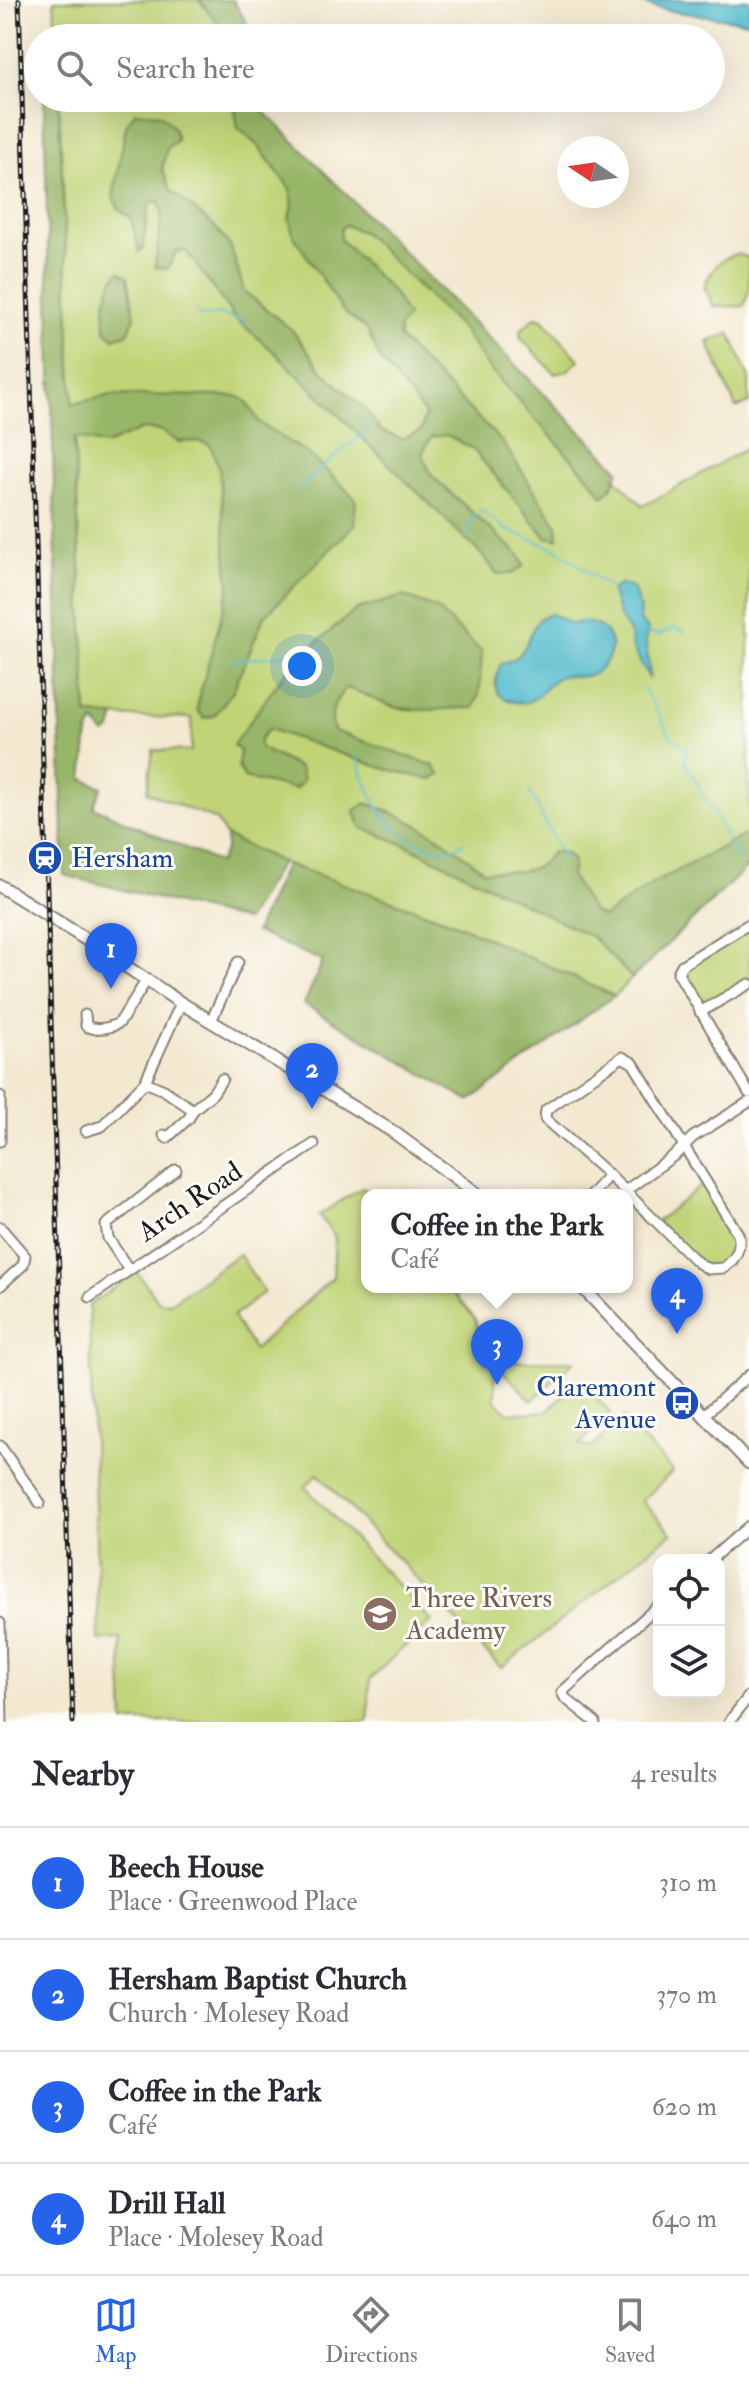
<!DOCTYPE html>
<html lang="en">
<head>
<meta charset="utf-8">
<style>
	body { margin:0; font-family:"IM FELL Double Pica",serif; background:#f2f2f3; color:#2b2b33 }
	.controls { position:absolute; right:24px; bottom:24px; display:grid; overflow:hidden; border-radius:16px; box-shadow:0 8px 32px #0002 }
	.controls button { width:72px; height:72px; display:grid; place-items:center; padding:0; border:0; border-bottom:2px solid #e1e1e2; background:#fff; color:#2b2b33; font:40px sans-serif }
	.compass { position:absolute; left:557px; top:136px; width:72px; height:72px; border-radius:50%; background:#fff; box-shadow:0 8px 32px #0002; rotate:283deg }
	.you { position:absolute; left:302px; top:666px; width:28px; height:28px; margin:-20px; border:6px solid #fff; border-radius:50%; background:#1a73e8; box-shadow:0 0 0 12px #1a73e833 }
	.badge { display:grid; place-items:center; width:52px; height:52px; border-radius:50%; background:#2563eb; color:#fff; font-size:26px; font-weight:700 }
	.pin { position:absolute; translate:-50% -66px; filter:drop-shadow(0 2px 4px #0008) }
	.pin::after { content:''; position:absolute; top:42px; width:28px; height:24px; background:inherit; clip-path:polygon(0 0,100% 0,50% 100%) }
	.popup { position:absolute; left:361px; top:1189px; width:272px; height:104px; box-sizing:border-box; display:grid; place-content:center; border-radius:16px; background:#fff; filter:drop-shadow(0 2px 6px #0005); font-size:26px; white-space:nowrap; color:#7c7c81 }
	.popup b { font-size:30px; color:#2b2b33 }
	.popup::after { content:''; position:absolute; left:50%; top:100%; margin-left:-16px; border:16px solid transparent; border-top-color:#fff }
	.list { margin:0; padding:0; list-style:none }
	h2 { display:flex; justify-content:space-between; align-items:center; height:104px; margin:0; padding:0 32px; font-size:34px }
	h2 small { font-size:26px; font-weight:400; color:#7c7c81 }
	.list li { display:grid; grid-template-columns:52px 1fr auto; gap:24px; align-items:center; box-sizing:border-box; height:112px; padding:0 32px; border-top:2px solid #e1e1e2 }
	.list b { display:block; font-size:30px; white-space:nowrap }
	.list p { margin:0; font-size:26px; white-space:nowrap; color:#7c7c81 }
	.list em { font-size:26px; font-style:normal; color:#7c7c81 }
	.icon { flex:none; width:44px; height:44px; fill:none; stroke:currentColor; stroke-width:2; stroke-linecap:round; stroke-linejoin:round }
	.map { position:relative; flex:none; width:749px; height:1722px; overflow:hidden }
	.search { position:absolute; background:#fff; box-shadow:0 8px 32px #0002; left:24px; right:24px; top:24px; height:88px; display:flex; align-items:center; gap:20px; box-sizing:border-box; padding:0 28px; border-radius:44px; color:#7c7c81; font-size:30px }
	.sheet { height:552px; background:#fff }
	nav { display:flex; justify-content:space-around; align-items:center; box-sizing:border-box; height:112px; border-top:2px solid #e1e1e2; background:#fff; font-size:22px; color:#7c7c81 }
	nav a { display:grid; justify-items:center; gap:4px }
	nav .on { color:#2563eb }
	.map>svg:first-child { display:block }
</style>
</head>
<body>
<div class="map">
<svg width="749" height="1722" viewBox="0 0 749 1722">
	<rect width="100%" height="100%" fill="#fdfcf7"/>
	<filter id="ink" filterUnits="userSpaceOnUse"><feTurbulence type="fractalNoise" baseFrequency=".0125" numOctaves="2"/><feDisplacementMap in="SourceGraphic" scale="16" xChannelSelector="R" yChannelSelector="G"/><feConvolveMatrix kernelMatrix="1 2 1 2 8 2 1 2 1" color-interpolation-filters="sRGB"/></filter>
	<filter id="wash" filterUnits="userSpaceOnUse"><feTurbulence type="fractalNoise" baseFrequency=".006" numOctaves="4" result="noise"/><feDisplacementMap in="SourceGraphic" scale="32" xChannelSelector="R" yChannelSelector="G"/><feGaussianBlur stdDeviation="1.8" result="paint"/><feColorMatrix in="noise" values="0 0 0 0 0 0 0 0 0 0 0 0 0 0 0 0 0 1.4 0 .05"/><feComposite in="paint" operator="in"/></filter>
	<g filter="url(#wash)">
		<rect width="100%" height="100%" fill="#f3e8d0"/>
		<g fill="#c0d477" stroke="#6e784a" stroke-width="2">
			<polygon points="54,0 199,0 225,32 225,38 56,38"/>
			<polygon points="59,98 248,98 254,116 643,506 749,447 749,865 614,996 452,922 286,864 226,836 216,820 147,792 153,750 191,751 192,718 87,716"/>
			<path d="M 737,254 L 749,258 L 749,291 L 744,306 L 714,307 L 704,286 C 712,270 719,258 737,254 Z"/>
			<polygon points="535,317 543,319 579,360 567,371 555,374 520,337 521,330"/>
			<polygon points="730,333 749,378 749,403 736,408 708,342"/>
			<polygon points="749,924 749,984 700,1012 679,968"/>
			<polygon points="706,1182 740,1241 729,1264 708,1269 656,1222"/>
			<polygon points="363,1187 369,1195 367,1195 367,1287 448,1287 475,1319 483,1349 496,1361 574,1361 532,1401 495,1363 495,1400 508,1413 546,1412 579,1380 611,1413 579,1445 591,1448 623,1418 673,1471 642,1501 672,1533 501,1668 318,1474 305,1487 432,1621 370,1679 368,1722 124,1722 121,1639 99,1641 89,1305 137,1272 159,1302 170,1303 239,1254 264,1292 233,1317 254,1350 333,1277 335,1237 319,1215"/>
		</g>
		<g fill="#98b668" stroke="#5a6942" stroke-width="2">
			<polygon points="199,0 233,0 249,27 252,38 225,38 225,32"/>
			<polygon points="44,98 58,98 73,404 110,395 237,396 246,401 260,423 310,455 356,499 354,525 264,617 233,691 214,716 204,718 197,710 199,697 229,589 219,468 210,445 198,441 178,442 161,431 142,429 106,445 74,438 87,715 115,716 111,730 105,734 94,722 88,734 83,779 102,787 93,807 219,863 226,849 226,836 281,862 246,921 64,875"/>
			<polygon points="233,98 259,98 261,108 619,470 612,487 603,496 591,480 487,366 463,330 364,233 345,225 341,228 340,239 393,292 407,317 399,328 399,338 503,443 557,525 558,539 546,537 473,449 447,435 431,437 422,454 432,476 519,555 524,566 512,574 496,574 487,560 274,352 235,318 186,251 176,251 168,269 155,267 162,213 159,202 152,201 148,210 143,249 139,252 131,218 120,211 113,197 126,126 135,112 161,114 174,128 177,140 167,148 162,169 171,190 216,228 231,247 244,291 293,331 323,372 366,410 381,431 402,439 421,431 425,414 380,359 367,330 343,311 293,235 289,217 293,205 290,189 258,146 238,128"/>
			<path d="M 120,271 L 128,277 L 135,317 L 128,333 L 114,338 L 105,330 C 104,311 105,285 120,271 Z"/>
			<path d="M 404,596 L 437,609 L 482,652 L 479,694 L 474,708 C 449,707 424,713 399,708 C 381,705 364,692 346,688 C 333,702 329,713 334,731 L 433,765 L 440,775 L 431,780 L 379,767 L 269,729 L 260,739 L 260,748 L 300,768 L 303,781 L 295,789 L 244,778 L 238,766 L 240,751 L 233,745 L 292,663 L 357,609 Z"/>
			<path d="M 366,803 C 413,818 446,840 484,871 C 510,870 538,877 552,852 L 566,853 L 573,861 L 571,876 L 593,912 L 603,917 L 652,884 L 749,833 L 749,865 L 632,978 L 592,937 L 408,846 L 362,828 L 354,811 Z"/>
			<polygon points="286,864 452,922 614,996 469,1101 304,1004 323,961 255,932"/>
		</g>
		<g fill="#4fbacc" stroke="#366b74" stroke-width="2">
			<polygon points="628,0 749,0 749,22 670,11"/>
			<path d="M 623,584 L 633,588 L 640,609 L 639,619 L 648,629 C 642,647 652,661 649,678 L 633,649 L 630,634 L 619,616 L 611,589 Z"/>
			<path d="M 550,614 C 558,615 565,623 572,624 C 576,624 580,621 584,622 C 601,622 617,639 609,656 C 606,663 600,670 593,674 C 583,679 572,674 562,676 C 543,680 540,715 504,698 C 490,691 497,677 500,665 C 505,662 514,660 518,656 C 533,643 529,618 550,614 Z"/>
		</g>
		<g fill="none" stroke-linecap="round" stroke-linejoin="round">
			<g stroke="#4fbacc" stroke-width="2">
				<polyline points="196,311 202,317 220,314 246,322"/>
				<polyline points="299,489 322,467 373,426"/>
				<polyline points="468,536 469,522 481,510 507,530 556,549 612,589"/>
				<polyline points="646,632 659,635 675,628 685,632"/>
				<polyline points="232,661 323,649"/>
				<polyline points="644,688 671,737 687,748 684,759 739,860"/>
				<path d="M 358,755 C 358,769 376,807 386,819 C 401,837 443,862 464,842"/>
				<polyline points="530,792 564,860"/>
			</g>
		</g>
	</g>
	<g filter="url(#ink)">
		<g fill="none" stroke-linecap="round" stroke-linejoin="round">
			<g stroke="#888276" stroke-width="13">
				<g id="minor">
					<polyline points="749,924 682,965 678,973 749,1093"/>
					<polyline points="700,1012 749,984"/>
					<path d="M 85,1015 L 86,1026 C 95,1031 112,1028 120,1022 L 146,981"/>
					<polyline points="211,1021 238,962"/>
					<path d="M 622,1057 L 633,1063 L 738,1234 C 742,1249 735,1259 724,1268 L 708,1269 L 697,1262 L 609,1175 L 545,1119 L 546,1110 Z"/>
					<polyline points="145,1082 164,1090 193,1110 189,1118 167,1138 164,1135"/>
					<polyline points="0,1096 0,1141"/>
					<polyline points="193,1110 213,1093 222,1079"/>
					<polyline points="86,1131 102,1126 145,1082 181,1003"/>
					<polyline points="625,1191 676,1154 693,1137 749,1102"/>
					<polyline points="591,1195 609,1175"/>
					<polyline points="0,1227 25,1256 23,1265 0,1286"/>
					<polyline points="129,1270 108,1238 106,1225 176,1170"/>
					<polyline points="90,1297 314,1144"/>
					<polyline points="704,1415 749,1375"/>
					<polyline points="0,1446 40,1503"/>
					<polyline points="710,1560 749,1526"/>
					<polyline points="0,1623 2,1722"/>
					<polyline points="595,1722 565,1698 562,1692 659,1605"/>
					<polyline points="729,1722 749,1696"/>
				</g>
			</g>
			<g stroke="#888276" stroke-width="15">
				<g id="tertiary">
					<polyline points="0,886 76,933 181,1003 392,1131 479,1195"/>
					<polyline points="582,1287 749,1463"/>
				</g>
			</g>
			<use href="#minor" stroke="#fff" stroke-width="9"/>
			<use href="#tertiary" stroke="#fff" stroke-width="11"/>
			<g stroke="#1c1c1c" stroke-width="5">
				<polyline id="rail" points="19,0 73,1722"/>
			</g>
			<use href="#rail" stroke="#fdfcf7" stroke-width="2" stroke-dasharray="6" stroke-linecap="butt"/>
		</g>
	</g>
	<defs>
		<g id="station-disc" transform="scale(1.8)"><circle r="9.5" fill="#1a4fb4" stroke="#fdfcf7"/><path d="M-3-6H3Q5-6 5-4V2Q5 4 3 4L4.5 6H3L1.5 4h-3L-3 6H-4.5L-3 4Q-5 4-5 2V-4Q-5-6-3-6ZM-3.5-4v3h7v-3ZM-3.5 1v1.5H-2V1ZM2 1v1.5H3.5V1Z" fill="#fff"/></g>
		<g id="bus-disc" transform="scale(1.8)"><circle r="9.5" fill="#1a4fb4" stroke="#fdfcf7"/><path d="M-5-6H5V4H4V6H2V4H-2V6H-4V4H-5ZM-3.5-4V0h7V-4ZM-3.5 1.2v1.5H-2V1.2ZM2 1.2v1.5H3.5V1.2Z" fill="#fff"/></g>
		<g id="school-disc" transform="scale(1.8)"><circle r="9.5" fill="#8d6e63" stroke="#fdfcf7"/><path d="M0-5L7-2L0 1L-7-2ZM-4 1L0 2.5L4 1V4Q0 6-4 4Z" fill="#fff"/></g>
	</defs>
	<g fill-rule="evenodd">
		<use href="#station-disc" x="45" y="858"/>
		<use href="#bus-disc" x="682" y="1403"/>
		<use href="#school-disc" x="380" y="1614"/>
	</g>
	<g text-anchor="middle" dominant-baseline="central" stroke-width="6" stroke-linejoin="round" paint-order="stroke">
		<g font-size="28" fill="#164399" stroke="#fdfcf7" text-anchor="start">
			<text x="71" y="858">Hersham</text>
			<text x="656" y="1387" text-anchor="end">Claremont<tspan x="656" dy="32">Avenue</tspan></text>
		</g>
		<g font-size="28" fill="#1c1c1c" stroke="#fdfcf7">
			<text transform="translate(190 1202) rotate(-34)">Arch Road</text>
		</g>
		<g font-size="28" fill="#785e54" stroke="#fdfcf7" text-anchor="start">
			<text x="406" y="1598">Three Rivers<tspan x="406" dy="32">Academy</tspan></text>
		</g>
	</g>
</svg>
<div class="controls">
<button><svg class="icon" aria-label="locate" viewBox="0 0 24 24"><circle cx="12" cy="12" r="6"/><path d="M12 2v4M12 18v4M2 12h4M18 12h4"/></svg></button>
<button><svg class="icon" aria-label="layers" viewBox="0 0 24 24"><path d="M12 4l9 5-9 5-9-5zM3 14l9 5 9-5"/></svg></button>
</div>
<svg class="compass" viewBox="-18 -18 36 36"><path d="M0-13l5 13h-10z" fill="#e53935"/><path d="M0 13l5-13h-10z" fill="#7c7c81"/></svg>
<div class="you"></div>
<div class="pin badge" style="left:111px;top:989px">1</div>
<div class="pin badge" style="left:312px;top:1109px">2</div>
<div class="pin badge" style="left:497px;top:1385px">3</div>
<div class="popup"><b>Coffee in the Park</b>Café</div>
<div class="pin badge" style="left:677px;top:1334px">4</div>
<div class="search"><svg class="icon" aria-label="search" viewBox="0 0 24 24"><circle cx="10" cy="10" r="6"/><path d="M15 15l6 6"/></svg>Search here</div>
</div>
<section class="sheet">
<h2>Nearby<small>4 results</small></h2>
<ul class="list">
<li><span class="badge">1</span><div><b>Beech House</b><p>Place · Greenwood Place</p></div><em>310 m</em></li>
<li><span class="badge">2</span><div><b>Hersham Baptist Church</b><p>Church · Molesey Road</p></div><em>370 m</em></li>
<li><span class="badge">3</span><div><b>Coffee in the Park</b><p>Café</p></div><em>620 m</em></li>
<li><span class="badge">4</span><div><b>Drill Hall</b><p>Place · Molesey Road</p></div><em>640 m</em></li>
</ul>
</section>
<nav>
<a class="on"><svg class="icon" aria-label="map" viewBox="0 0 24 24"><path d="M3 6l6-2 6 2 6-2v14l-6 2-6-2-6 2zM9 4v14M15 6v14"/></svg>Map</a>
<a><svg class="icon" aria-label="directions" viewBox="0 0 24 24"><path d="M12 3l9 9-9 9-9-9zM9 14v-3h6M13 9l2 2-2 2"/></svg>Directions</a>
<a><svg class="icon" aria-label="saved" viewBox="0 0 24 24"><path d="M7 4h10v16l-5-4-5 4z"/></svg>Saved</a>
</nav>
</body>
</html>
